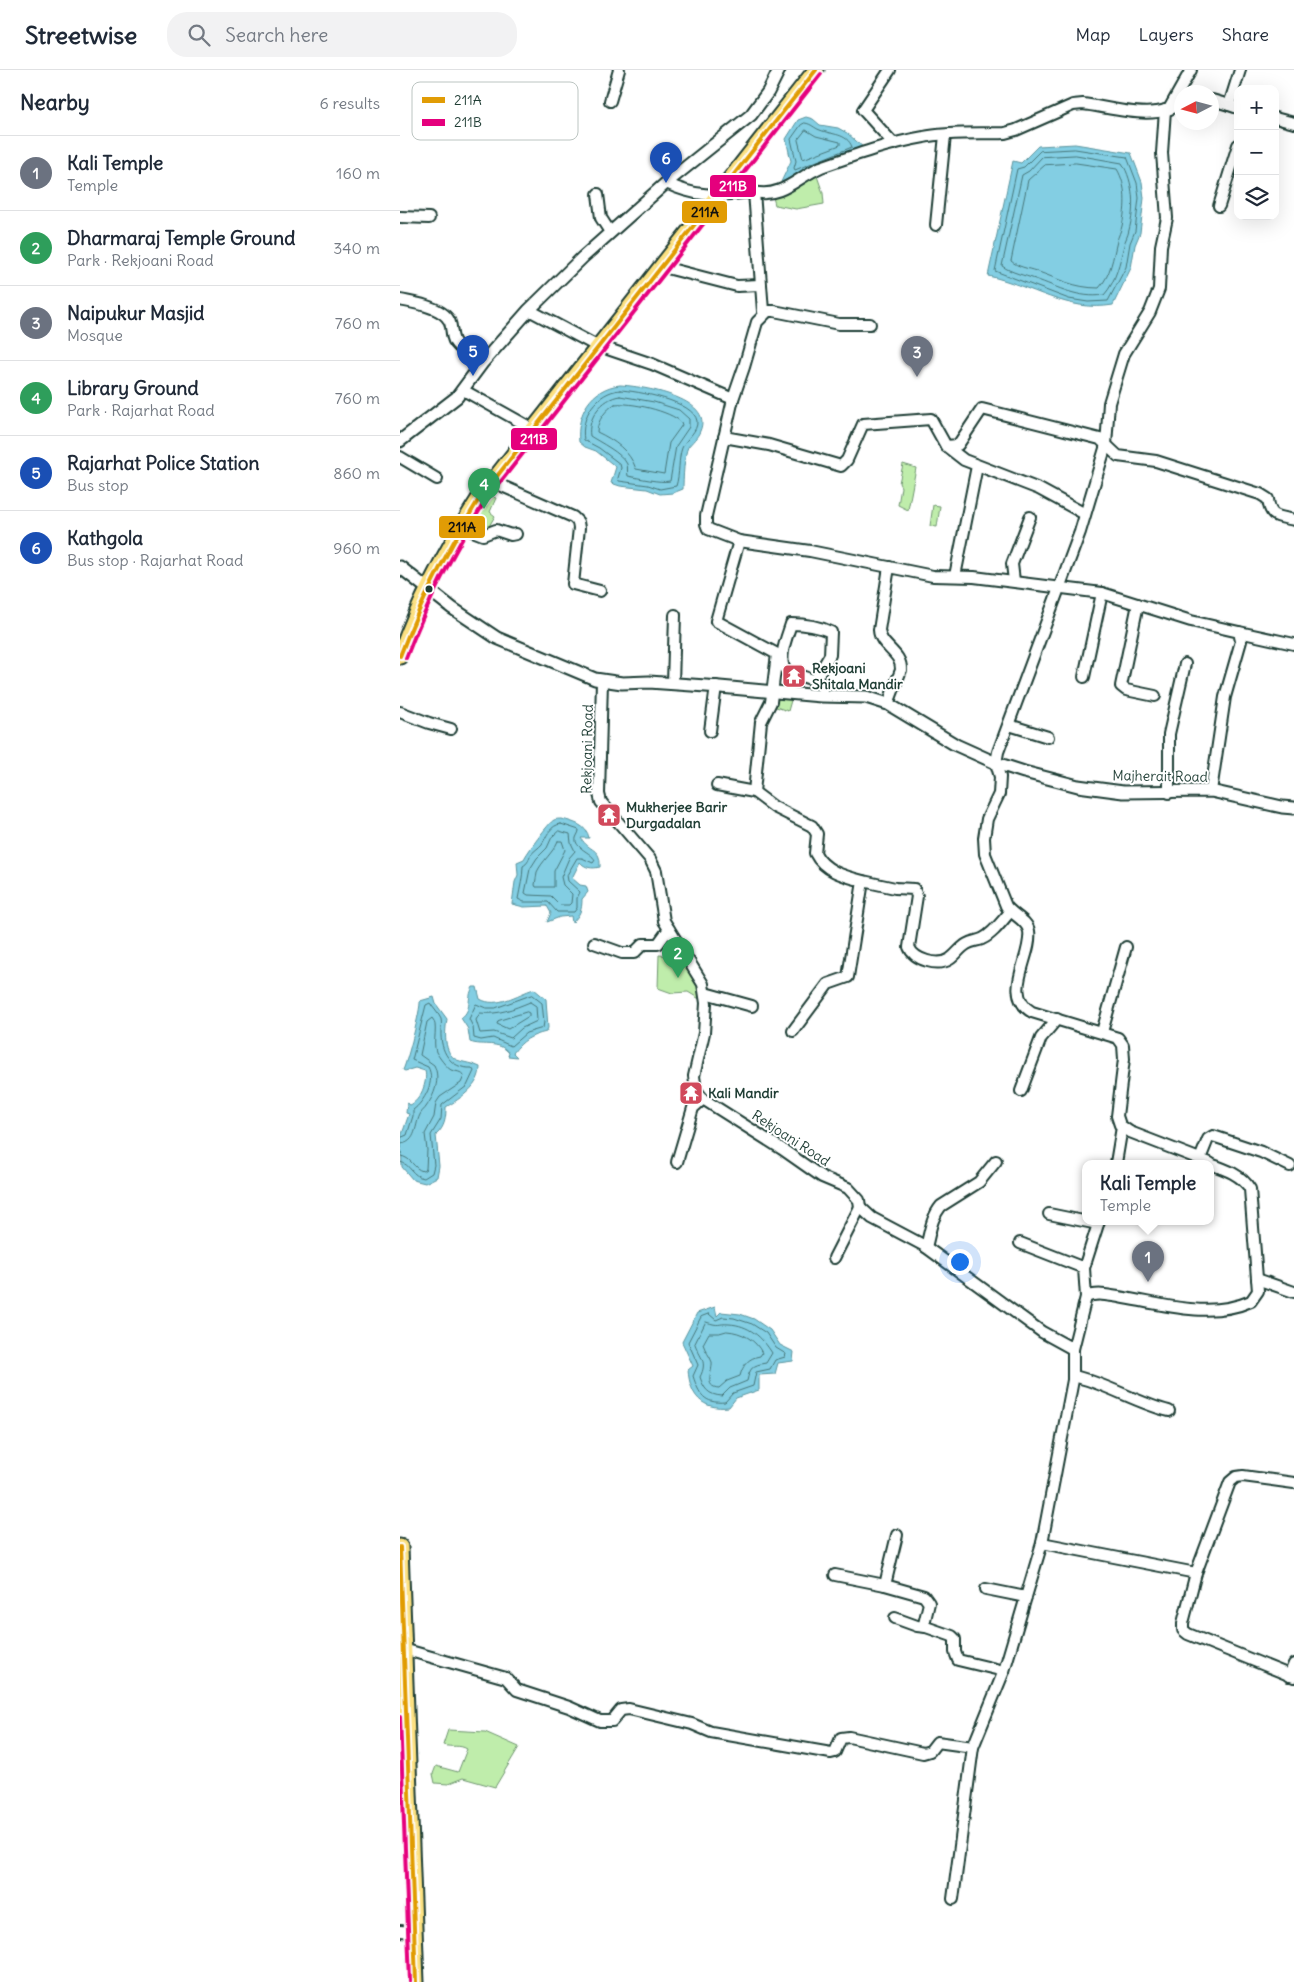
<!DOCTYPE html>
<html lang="en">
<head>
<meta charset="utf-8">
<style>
	body { margin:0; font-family:Delius,sans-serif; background:#f2f2f3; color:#1f2937 }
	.controls { position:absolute; right:15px; top:15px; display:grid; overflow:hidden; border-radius:10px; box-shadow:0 5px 20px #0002 }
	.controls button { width:45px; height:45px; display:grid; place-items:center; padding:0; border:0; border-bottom:1px solid #e0e1e3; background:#fff; color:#1f2937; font:25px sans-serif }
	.compass { position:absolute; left:774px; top:15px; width:45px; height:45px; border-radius:50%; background:#fff; box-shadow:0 5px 20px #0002; rotate:264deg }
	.you { position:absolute; left:559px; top:1191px; width:18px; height:18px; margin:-12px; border:4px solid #fff; border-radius:50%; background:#1a73e8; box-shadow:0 0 0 8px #1a73e833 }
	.badge { display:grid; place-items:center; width:32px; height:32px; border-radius:50%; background:#d1495b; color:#fff; font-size:16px; font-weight:700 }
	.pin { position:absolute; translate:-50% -41px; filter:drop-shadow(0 1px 2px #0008) }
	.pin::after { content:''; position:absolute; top:26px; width:18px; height:15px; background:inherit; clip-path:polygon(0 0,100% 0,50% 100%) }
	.popup { position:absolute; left:682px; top:1090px; width:132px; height:65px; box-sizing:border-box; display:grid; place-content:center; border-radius:10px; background:#fff; filter:drop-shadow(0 1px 4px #0005); font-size:16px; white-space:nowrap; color:#747a83 }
	.popup b { font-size:19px; color:#1f2937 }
	.popup::after { content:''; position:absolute; left:50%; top:100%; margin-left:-10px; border:10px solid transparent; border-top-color:#fff }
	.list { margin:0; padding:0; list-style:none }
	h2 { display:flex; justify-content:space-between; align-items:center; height:65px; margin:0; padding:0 20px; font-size:21px }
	h2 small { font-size:16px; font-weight:400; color:#747a83 }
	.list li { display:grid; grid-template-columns:32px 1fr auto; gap:15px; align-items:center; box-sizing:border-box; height:75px; padding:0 20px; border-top:1px solid #e0e1e3 }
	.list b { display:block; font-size:19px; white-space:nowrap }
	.list p { margin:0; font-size:16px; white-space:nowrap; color:#747a83 }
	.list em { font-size:16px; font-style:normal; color:#747a83 }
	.icon { flex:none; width:28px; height:28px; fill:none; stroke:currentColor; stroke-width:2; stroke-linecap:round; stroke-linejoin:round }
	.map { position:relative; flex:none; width:894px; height:1912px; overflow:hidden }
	header { display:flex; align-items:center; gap:30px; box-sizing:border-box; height:70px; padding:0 25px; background:#fff; border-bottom:1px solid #e0e1e3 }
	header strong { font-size:24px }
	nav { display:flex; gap:28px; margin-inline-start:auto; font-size:18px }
	.search { width:350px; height:45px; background:#f2f2f3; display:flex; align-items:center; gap:12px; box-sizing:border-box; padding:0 18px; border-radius:20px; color:#747a83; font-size:19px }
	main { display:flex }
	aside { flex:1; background:#fff }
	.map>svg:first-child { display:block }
</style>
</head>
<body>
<header>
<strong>Streetwise</strong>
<div class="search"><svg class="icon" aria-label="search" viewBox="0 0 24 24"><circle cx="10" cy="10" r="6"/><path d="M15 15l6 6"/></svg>Search here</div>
<nav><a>Map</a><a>Layers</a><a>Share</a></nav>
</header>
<main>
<aside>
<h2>Nearby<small>6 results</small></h2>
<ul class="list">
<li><span class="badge" style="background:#6b7280">1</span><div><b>Kali Temple</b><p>Temple</p></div><em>160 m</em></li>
<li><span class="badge" style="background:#2e9e5b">2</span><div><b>Dharmaraj Temple Ground</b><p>Park · Rekjoani Road</p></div><em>340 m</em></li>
<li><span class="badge" style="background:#6b7280">3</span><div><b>Naipukur Masjid</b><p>Mosque</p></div><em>760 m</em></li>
<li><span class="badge" style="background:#2e9e5b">4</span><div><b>Library Ground</b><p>Park · Rajarhat Road</p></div><em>760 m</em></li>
<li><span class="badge" style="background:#1a4fb4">5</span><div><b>Rajarhat Police Station</b><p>Bus stop</p></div><em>860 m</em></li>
<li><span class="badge" style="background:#1a4fb4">6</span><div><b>Kathgola</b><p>Bus stop · Rajarhat Road</p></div><em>960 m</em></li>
</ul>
</aside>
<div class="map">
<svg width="894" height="1912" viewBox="0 0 894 1912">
	<rect width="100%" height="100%" fill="#fff"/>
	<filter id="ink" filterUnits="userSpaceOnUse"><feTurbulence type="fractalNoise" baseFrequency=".02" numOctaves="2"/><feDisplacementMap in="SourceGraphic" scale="10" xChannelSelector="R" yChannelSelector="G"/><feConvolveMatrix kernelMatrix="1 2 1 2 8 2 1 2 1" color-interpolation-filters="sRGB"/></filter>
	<g filter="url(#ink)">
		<g fill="#bfedab" stroke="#6f9570">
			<polygon points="417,106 423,123 424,134 396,139 375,135 372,123 387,120"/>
			<polygon points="503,394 516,398 508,440 498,435 501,417 499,413"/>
			<polygon points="86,424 96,428 90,442 95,446 88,458 68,454"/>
			<polygon points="533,435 540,436 537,457 530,456"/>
			<polygon points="374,627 392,627 388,641 373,636"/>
			<polygon points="280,875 303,914 306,933 288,922 272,923 258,918 259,885 270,886"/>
			<path d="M 48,1660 L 85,1662 L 119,1677 L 95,1717 L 63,1708 L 48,1714 L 35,1713 L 33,1704 L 36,1696 L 58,1702 L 67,1679 C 59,1674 52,1678 43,1675 Z"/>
		</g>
		<g fill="#83cee3" stroke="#5b949d">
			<polygon points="406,47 413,49 420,55 438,58 447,63 464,78 381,112 391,91 386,69 398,50"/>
			<path d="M 675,74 L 731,83 L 742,112 L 744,128 L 740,163 L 735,175 L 731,198 L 713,235 C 668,243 631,215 588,206 L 613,91 L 621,93 L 638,76 Z"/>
			<path d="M 220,315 C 241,316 315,328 300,361 C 298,367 292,372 288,377 C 284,385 283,410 283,419 L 273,423 L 260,424 L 247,419 L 220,416 L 211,413 L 216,397 L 196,381 L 185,377 L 179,372 C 176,344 191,318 220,315 Z"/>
			<path d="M 162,749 C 173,752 187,755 189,768 L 181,768 C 189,782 201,777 200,797 C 192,799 185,798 180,792 L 172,808 L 180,815 L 186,816 L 188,822 L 182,829 C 182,840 180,845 172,853 L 171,846 L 160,847 L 147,852 L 151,843 L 147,836 L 124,837 L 112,834 L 115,812 L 118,805 L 117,792 L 124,789 C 126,784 149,752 154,750 C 156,749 159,749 162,749 Z"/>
			<path d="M 73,917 L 77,917 L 80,929 C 97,939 117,924 134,919 L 146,929 L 148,958 L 146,962 C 130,966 123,970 113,983 L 117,987 L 108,986 L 109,983 C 99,970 83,977 70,972 L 68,959 L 61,948 C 73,939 66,929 73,917 Z"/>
			<path d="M 34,927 L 36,934 L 47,949 C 45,962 43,983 57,990 C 65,993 72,993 80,997 C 80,1016 61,1028 46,1037 C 46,1048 45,1057 36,1065 L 39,1096 L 37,1107 L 25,1113 L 13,1110 L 2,1097 L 1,1067 L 9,1044 L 6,1043 L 7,1033 L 10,1035 C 20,1031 28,1012 25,1001 L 15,998 L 5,1001 L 3,1000 C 7,992 21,939 20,931 Z"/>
			<path d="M 315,1237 L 317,1246 L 321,1242 L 340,1244 L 354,1249 L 370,1260 L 380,1275 L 394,1282 L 393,1291 L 378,1293 L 375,1304 L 359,1305 L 359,1320 L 336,1328 L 329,1337 C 302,1340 290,1326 288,1300 L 293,1296 L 282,1272 L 297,1243 Z"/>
		</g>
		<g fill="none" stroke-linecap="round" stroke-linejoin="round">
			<g stroke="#47777a" stroke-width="1">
				<path d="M 405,53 C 412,54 414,58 420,60 C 432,65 447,63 452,77 L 395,100 L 394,98 L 396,91 L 391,69 L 401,55 Z"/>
				<polygon points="406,60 416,66 440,72 440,75 403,89 398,70"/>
				<polygon points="675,79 727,87 737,113 739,128 735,161 730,173 726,197 708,231 688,232 669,229 595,201 617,99 624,97 640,81"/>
				<path d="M 676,85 L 722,93 C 734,112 735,139 729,160 C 728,166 725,170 724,175 C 720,191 716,212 704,225 C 679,229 658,217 635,209 C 624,205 612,203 602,196 L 622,105 L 629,101 L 642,87 Z"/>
				<path d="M 676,93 L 717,99 C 727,116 726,137 722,156 C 721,161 718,166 717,171 C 713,187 711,205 699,218 C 674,218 659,209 636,201 C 627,198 618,197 611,191 L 628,110 L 645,95 Z"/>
				<path d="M 220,320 C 237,321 294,331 297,351 C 298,362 286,368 282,378 C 278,389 280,404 276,416 L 260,419 L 248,415 L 219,411 L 218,408 L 221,398 L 220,394 L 199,378 L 184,370 C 180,346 197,322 220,320 Z"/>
				<path d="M 220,326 L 254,332 L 279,340 L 289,349 L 289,357 L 276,376 L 270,411 C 260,413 239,408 228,406 C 227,402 228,398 227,394 C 222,383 199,372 190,366 C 187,348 202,328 220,326 Z"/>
				<path d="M 215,334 C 231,332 270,341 281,352 L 282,355 L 269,373 L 264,404 L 236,399 C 230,381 214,370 197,362 C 197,351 206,339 215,334 Z"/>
				<path d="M 161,754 L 179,760 C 179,763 177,765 176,768 C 174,778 191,782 195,790 L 193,793 L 182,788 L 177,788 L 167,805 L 168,811 L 180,822 L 177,828 L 177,838 L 174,842 L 157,842 L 148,832 L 124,832 L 118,829 C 120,818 123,807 123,796 C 128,793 128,791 130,786 C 133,781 139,778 142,774 C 147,766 150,755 161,754 Z"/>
				<polygon points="159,761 170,764 171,773 175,781 169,788 161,807 163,815 172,824 171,833 169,835 160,835 151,826 128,825 125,823 130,799 137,788 147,778 152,767"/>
				<path d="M 158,771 L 162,771 L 165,780 L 154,801 L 154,817 L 136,817 L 135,815 C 136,811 136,806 137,802 C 142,791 153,783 158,771 Z"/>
				<polygon points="132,925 142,933 144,952 143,958 126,963 111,976 93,968 81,970 74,968 73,957 69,949 76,934 86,938 95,938"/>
				<path d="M 130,932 L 136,936 L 137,951 L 122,958 L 111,968 L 94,962 L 80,963 L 76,950 L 80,943 C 98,945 113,939 130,932 Z"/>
				<polygon points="127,942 129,943 129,946 108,959 97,954 98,951"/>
				<path d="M 0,1068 L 7,1065 L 13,1046 L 13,1040 C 24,1032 36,1011 28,997 L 12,990 L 26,935 L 30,933 C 33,938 39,944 41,949 C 42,953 41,958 41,961 C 40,981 50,999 72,998 L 74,1001 L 67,1016 L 42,1035 L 41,1049 L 31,1065 L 34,1095 L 32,1103 L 24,1108 C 11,1106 11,1094 0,1092"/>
				<path d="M 0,1074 C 18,1073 14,1054 21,1043 C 22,1041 25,1039 26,1037 C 34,1026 41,1009 34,995 L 20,985 L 27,952 L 32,948 C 39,955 32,971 36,982 C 39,987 46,997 51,1000 C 57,1002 61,1001 64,1006 L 61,1013 L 40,1027 L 36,1033 L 34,1047 L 25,1064 L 27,1080 L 26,1099 L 23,1101 C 13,1099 12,1087 0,1086"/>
				<path d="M 309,1244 L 316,1250 L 323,1247 L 334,1248 L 352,1254 L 366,1263 L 376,1278 L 386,1284 L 385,1287 L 375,1290 L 370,1299 L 356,1302 L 353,1316 L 333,1323 L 325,1332 C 304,1334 299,1324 293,1306 L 298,1295 L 288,1272 L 301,1247 Z"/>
				<path d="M 306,1252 C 321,1257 317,1253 329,1254 C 349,1255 362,1267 372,1283 L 366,1293 C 352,1295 350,1298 347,1311 L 330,1318 L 322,1326 C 308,1325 304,1319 300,1307 C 308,1291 300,1288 295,1274 Z"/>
				<path d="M 327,1261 C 342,1262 356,1270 362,1283 L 360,1286 C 348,1288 343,1295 340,1306 L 327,1311 L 319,1318 C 303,1317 313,1302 312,1292 C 310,1286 305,1281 303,1274 L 309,1263 L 319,1263 Z"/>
			</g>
			<g stroke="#1f3d34" stroke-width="14">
				<g id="minor">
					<polyline points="490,0 463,40 494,74"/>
					<polyline points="812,30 829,35"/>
					<polyline points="210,31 219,0"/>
					<polyline points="838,38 829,35 840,0"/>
					<polyline points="769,39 791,0"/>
					<path d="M 765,40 L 762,83 L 767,148 L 761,176 L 759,219 L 750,242 L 724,284 L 709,333 L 706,375 L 680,462 L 598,682 L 596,693 L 600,707 L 599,724 L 587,749 L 584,768 L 585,784 L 606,836 C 612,845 627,850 629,861 C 633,886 601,924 632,942 L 718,968 L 723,975 L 724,989 L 717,1046 L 720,1055 L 730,1062 L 810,1093"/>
					<polyline points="875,48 894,53"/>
					<path d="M 266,113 C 300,129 318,125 354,122 C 381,129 399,106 421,97 C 455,85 489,73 524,67 C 547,62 581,64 605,63 L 616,60 L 673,35 L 683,34 C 710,37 758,53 782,32"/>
					<polyline points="354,122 363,241"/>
					<polyline points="198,124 201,148 210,162"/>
					<polyline points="819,136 838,75"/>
					<polyline points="0,147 29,148"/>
					<polyline points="536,155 545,65"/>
					<polyline points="263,197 337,216 360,215"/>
					<path d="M 0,230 C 14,233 30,235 42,243 C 55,252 49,260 54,271 C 60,281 74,287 83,292"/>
					<polyline points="129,240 193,274 252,294 333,329 344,297 357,252 366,243 363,241 374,241 439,254 470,254"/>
					<polyline points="63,320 126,355"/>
					<polyline points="333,329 306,446 306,454 308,459 339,471 410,481 533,506 574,507 702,523 791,551 839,562 841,571 825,627 811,721"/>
					<path d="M 324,367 L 369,375 L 441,396 L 447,390 L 463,354 L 531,349 L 546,376 L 558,375 L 582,339 L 700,369 L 718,386 L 756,391 L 860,424 L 868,429 C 870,448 877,446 894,450"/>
					<polyline points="546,376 564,390 639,419 685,444"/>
					<polyline points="0,387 37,409"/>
					<polyline points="93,412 173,447 178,452 179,458 173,514 200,521"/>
					<polyline points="62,457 83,465 96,460 111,465 116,464"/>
					<path d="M 339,471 L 316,551 L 377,584 L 371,632 L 361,652 L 354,722 L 374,737 L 412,756 L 417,764 L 415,783 C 424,801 444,806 463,811 L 448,907 L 428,914 L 393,961"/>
					<polyline points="555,506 577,396"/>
					<polyline points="614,511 612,494 630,447"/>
					<polyline points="738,534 721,616 726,620 755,626"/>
					<polyline points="839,562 894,574"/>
					<polyline points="684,607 702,523"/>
					<path d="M 415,610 L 430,585 L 431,562 C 418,556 405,554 391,554 C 387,567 377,589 386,601 L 420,612 L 423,620 L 421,626"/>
					<polyline points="202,611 199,724 201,732 207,739 250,789 256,801 264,851 303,914 306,933 304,963 294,1006 296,1020 303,1029 382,1079 422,1107 448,1118 459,1130 460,1137"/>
					<polyline points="273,614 275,545"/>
					<path d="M 488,634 L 501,600 C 502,582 480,577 479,560 L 489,497"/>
					<polyline points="0,642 29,653 51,659"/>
					<polyline points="609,655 648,667"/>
					<polyline points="310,661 316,616"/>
					<polyline points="317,715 354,722"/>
					<polyline points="769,723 769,664 785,594"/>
					<path d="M 463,811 L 495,818 L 514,819 L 517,826 L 509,877 C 514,890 538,897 550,889 C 556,885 560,878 567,874 C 572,871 577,871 582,869 C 593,864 602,851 610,842"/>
					<polyline points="194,873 222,883 234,883 243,874 258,874 269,859"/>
					<polyline points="305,923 352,936"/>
					<polyline points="702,962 726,877"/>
					<polyline points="621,1021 641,968 657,949"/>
					<polyline points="800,1089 808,1069 813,1066 861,1082 890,1096"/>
					<polyline points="277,1092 293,1038 303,1029"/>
					<polyline points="716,1093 722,1057"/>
					<polyline points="460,1137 472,1148 523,1175 642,1262 673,1279"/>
					<polyline points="649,1144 698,1154"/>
					<polyline points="620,1173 684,1198"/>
					<path d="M 526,1177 C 530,1163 531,1148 541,1136 L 579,1112 L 596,1091"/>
					<polyline points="434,1188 460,1137"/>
					<polyline points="857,1209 894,1222"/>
					<path d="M 686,1227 C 698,1222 712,1226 724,1228 C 767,1235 810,1249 851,1231 L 858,1221 L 850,1119 C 842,1105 825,1099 810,1094"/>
					<path d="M 673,1306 C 706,1313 736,1333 769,1341"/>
					<polyline points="894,1413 843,1406 836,1407 830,1412 796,1503 783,1553 783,1560 788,1564 894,1607"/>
					<polyline points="642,1473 796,1503"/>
					<polyline points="435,1505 485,1515 524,1526 529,1533 524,1554 526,1557 552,1566 555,1569 555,1582 558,1590 604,1601"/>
					<polyline points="485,1515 497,1465"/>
					<polyline points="586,1519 626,1527"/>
					<polyline points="495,1548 517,1556 526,1557"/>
					<polyline points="3,1579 106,1608 117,1620 169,1637 200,1651 212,1651 221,1640 229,1639 292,1654 311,1662 431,1683 435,1682 441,1668 449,1667 523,1683 530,1681 537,1672 573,1677"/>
					<polyline points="889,1606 894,1594"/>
					<polyline points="553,1829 573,1677 604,1601 642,1473 673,1310 673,1279 686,1227 684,1198 699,1151"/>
					<polyline points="0,1861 14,1862"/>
				</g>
			</g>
			<g stroke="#1f3d34" stroke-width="15">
				<g id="tertiary">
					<polyline points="0,371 57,327 83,292 129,240 183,187 266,113 351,45 368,22 379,0"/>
					<polyline points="0,497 52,538 97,568 195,609 222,613 249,612 320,617 421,626 466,627 488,634 556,675 596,693 624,702 678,716 723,722 811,721 882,737 894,738"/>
				</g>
			</g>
			<g stroke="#1f3d34" stroke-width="19">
				<g id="primary">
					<path d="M 0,586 C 20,530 47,479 79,429 L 416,0"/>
					<polyline points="0,1477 16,1912"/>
				</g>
			</g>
			<use href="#minor" stroke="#fff" stroke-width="10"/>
			<use href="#tertiary" stroke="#fff" stroke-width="11"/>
			<use href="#primary" stroke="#fce080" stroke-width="15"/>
			<g stroke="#fff" stroke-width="8">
				<g id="bus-1">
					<path d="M 0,586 C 21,531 48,479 79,429 L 416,0"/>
					<polyline points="0,1477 16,1912"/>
				</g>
			</g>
			<g stroke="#fff" stroke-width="8">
				<g id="bus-2">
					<path d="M 6,588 C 27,533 53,482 84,433 L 421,4"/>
					<polyline points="0,1647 10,1912"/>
				</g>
			</g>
			<use href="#bus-1" stroke="#e19c05" stroke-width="4"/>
			<use href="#bus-2" stroke="#e5007d" stroke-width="4"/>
		</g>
	</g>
	<defs>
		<g id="temple-square" transform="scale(1.25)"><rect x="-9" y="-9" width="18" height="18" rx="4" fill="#d1495b" stroke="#fff"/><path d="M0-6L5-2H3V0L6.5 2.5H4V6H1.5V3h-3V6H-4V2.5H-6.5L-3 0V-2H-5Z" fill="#fff"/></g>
	</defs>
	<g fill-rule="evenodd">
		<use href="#temple-square" x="394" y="606"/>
		<use href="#temple-square" x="209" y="745"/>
		<use href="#temple-square" x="291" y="1023"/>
	</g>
	<circle fill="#1f3d34" stroke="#fff" stroke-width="2" cx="29" cy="519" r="4.5"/>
	<g text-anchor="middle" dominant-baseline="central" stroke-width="4" stroke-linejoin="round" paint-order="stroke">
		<g font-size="14" font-weight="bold" fill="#1f3d34" stroke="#fff" text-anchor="start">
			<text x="412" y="598">Rekjoani<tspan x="412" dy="16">Shitala Mandir</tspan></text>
			<text x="226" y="737">Mukherjee Barir<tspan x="226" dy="16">Durgadalan</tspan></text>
			<text x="308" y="1023">Kali Mandir</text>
		</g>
		<g font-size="14" fill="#1f3d34" stroke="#fff">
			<text transform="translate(187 679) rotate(-89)">Rekjoani Road</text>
			<text transform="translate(760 706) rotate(1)">Majherait Road</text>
			<text transform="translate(391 1068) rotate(33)">Rekjoani Road</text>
		</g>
	</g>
	<rect x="12" y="12" width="166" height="58" rx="8" fill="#fff" stroke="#bcc5c2" stroke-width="1"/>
	<rect x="22" y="27" width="23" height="6" fill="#e19c05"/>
	<rect x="22" y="49" width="23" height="7" fill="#e5007d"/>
	<g font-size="14" fill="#1f3d34">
		<text x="54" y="35">211A</text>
		<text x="54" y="57">211B</text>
	</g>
	<g stroke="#fff" stroke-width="2">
		<rect x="309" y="104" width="48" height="24" rx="5" fill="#e5007d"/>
		<rect x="281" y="130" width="47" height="24" rx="5" fill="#e19c05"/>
		<rect x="110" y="357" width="48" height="24" rx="5" fill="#e5007d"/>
		<rect x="38" y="445" width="48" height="24" rx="5" fill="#e19c05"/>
	</g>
	<g font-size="14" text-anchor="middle" font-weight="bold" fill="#fff">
		<text x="333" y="121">211B</text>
		<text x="134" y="374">211B</text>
	</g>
	<g font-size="14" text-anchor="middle" font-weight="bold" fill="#111">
		<text x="305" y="147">211A</text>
		<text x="62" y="462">211A</text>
	</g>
</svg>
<div class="controls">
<button>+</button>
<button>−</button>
<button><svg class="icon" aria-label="layers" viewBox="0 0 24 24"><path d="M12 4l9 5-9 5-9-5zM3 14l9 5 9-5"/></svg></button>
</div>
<svg class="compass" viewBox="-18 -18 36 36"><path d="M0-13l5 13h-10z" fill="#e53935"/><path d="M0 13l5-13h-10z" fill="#747a83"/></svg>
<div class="you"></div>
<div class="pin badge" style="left:748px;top:1212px;background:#6b7280">1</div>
<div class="popup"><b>Kali Temple</b>Temple</div>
<div class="pin badge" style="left:278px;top:908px;background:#2e9e5b">2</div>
<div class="pin badge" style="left:517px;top:307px;background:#6b7280">3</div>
<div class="pin badge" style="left:84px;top:439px;background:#2e9e5b">4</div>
<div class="pin badge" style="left:73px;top:306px;background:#1a4fb4">5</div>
<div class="pin badge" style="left:266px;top:113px;background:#1a4fb4">6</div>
</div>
</main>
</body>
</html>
